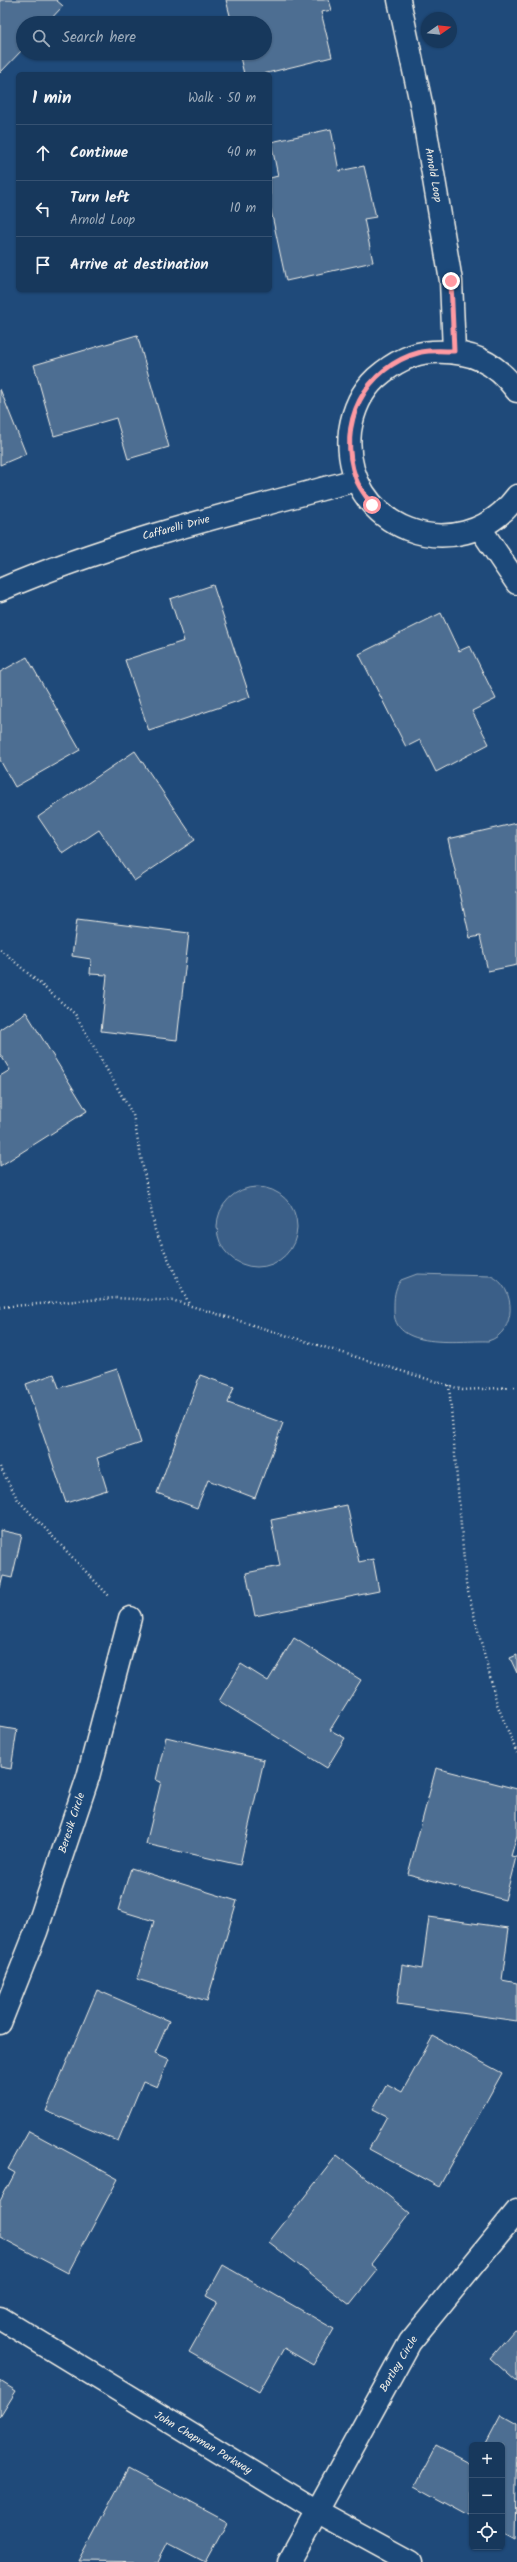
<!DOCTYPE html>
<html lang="en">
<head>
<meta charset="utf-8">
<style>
	body { margin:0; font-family:Kalam,sans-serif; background:#244365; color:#f1f3f6 }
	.controls { position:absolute; right:12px; bottom:12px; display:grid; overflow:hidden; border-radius:6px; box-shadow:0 1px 3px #0004 }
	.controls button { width:36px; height:36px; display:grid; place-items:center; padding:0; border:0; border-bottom:1px solid #365272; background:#17385c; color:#f1f3f6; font:20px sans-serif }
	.compass { position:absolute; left:421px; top:12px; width:36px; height:36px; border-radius:50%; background:#17385c; box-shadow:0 1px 3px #0004; rotate:75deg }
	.stop { position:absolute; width:12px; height:12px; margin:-9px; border:3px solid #ff9aa2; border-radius:50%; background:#fff }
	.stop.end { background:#ff9aa2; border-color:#fff; box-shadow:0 1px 4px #0008 }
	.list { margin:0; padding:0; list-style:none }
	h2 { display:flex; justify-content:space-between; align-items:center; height:52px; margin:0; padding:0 16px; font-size:17px }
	h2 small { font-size:13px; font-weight:400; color:#9eacbb }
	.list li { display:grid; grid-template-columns:26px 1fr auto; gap:12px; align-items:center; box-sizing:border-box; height:56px; padding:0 16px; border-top:1px solid #365272 }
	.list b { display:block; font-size:15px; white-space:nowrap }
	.list p { margin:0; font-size:13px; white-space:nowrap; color:#9eacbb }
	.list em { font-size:13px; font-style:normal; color:#9eacbb }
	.icon { flex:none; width:22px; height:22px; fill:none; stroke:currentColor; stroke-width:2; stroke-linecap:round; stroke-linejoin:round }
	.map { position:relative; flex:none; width:517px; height:2562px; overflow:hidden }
	.search { position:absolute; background:#17385c; box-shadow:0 1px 3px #0004; left:16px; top:16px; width:256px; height:44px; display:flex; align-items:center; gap:10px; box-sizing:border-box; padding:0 14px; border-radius:22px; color:#9eacbb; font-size:15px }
	.panel { position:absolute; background:#17385c; box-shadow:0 1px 3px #0004; left:16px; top:72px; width:256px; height:220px; border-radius:6px }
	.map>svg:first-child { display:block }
</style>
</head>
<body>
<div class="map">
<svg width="517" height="2562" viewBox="0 0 517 2562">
	<rect width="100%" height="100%" fill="#1f4a7a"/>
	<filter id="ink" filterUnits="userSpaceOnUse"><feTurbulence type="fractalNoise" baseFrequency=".025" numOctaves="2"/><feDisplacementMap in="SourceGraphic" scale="8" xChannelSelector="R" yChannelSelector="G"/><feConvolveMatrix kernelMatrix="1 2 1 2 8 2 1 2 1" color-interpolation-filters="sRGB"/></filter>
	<g filter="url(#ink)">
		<g fill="#3a5f88" stroke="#97a8b8">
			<circle cx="257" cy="1227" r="40"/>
			<path d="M 417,1274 L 491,1276 C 517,1287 517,1333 488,1341 C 459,1340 392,1351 394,1309 C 394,1298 394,1289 401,1280 Z"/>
		</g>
		<g fill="#4d6e92" stroke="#f4f1e8">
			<polygon points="0,0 56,0 63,6 47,23 23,23 23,49 0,73"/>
			<polygon points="226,0 329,0 332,10 321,12 332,57 263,74 244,74 239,53 265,53 265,23 232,23"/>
			<polygon points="331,129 339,171 364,166 376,217 364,219 373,262 286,281 270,206 270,178 278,176 271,142"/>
			<polygon points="137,335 169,447 128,459 116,418 54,436 34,365"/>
			<polygon points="0,389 26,454 0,465"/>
			<polygon points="213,585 250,697 149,731 125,660 184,641 170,599"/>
			<polygon points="441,613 459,651 470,646 496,699 472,711 489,744 436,772 420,740 406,747 359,654"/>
			<polygon points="27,657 80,750 15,787 0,760 0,672"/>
			<polygon points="135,751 195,840 134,881 99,830 63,854 38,817"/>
			<polygon points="517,823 517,965 488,971 480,936 470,938 448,839"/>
			<polygon points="77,919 189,933 177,1040 101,1031 107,975 90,974 91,959 72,956"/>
			<polygon points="26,1012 87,1111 0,1166 0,1076 10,1070 0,1054 0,1029"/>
			<polygon points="117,1369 141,1443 97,1458 107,1490 66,1503 26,1384 54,1374 59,1388"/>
			<polygon points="200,1375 234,1387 228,1403 283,1423 255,1498 208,1480 197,1508 157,1493"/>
			<polygon points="347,1505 359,1562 373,1559 379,1591 255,1616 246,1573 280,1566 271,1520"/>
			<polygon points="0,1530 22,1535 12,1578 3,1576 0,1588"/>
			<polygon points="294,1638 361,1680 330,1730 345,1738 327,1768 219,1701 241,1664 268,1681"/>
			<polygon points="517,1655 517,1673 510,1658"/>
			<polygon points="0,1727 17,1730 11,1769 0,1767"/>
			<polygon points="166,1737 264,1760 240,1865 146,1844 161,1782 156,1780"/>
			<polygon points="436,1768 517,1789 517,1835 511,1856 516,1857 505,1900 408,1874"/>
			<polygon points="131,1868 237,1901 207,2001 137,1979 154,1921 118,1910"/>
			<polygon points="429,1917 509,1928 502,1980 517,1983 517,2021 397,2004 402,1965 422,1969"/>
			<polygon points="97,1990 169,2021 155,2053 169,2059 157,2087 143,2081 118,2141 46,2111"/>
			<polygon points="433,2036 502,2073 439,2187 369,2149 387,2116 373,2109 387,2084 402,2092"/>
			<polygon points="29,2131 118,2179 68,2273 0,2237 0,2201 15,2173 8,2169"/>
			<polygon points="337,2155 410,2213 371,2264 378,2270 350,2305 269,2242"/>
			<polygon points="223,2265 334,2329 313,2365 284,2348 259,2392 189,2352 217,2302 206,2296"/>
			<polygon points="514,2330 517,2331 517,2382 490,2358"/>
			<polygon points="0,2381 16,2391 0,2417"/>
			<polygon points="501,2415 517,2424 515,2540 502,2533 502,2445 485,2445"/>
			<polygon points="436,2446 472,2465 472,2517 415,2486"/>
			<polygon points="128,2469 227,2522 205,2562 168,2543 158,2562 79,2561"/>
		</g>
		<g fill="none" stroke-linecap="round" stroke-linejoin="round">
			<g stroke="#f4f1e8" stroke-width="25">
				<g id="street">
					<polyline points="399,0 422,108 451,281 454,351"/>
					<path d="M 517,391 C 495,361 469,350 432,352 C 410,353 392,364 376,378 C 361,392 353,411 350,431 C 340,528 459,574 517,496"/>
					<polyline points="480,528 517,583"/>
					<path d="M 0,590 C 115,541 236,512 356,480"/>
					<polyline points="0,2023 36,1932 88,1777 130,1618"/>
					<polyline points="289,2562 410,2342 517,2211"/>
				</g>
			</g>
			<g stroke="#f4f1e8" stroke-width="25">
				<polyline id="secondary" points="0,2318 315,2510 410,2562"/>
			</g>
			<g stroke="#f4f1e8" stroke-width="2.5" stroke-dasharray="1 3" stroke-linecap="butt">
				<polyline points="0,949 75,1014 133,1115 155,1230 189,1304"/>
				<polyline points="0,1307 115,1298 175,1301 463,1390 517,1387"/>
				<polyline points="449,1385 466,1584 497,1704 517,1753"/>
				<polyline points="0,1467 18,1500 110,1597"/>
			</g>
			<use href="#street" stroke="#1f4a7a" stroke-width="22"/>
			<use href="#secondary" stroke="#1f4a7a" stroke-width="22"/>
		</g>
	</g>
	<g fill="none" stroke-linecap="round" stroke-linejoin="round" filter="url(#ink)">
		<path stroke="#ff9aa2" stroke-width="5" d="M 372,505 C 367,497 359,488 356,479 C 336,424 364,367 421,352 C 431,350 444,351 454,351 L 451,281"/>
	</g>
	<g text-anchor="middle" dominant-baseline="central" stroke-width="3" stroke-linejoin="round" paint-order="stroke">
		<g font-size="11" fill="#f4f1e8" stroke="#1f4a7a">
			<text transform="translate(433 175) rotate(80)">Arnold Loop</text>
			<text transform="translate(176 528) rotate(-15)">Caffarelli Drive</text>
			<text transform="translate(72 1823) rotate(-72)">Beresik Circle</text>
			<text transform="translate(399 2364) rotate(-59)">Bartley Circle</text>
			<text transform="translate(203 2443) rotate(31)">John Chapman Parkway</text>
		</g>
	</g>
</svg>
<div class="controls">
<button>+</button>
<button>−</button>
<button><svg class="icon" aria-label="locate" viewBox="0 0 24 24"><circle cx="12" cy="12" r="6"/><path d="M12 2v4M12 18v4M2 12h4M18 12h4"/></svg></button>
</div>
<svg class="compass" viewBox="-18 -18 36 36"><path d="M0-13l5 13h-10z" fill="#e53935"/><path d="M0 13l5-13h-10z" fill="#9eacbb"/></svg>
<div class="stop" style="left:372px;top:505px"></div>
<div class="stop end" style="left:451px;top:281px"></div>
<div class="search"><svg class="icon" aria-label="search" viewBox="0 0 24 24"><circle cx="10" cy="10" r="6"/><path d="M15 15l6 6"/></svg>Search here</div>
<section class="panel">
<h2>1 min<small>Walk · 50 m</small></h2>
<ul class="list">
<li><svg class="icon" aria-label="ahead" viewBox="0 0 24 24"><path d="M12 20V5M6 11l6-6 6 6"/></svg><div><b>Continue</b></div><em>40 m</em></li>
<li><svg class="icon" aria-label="left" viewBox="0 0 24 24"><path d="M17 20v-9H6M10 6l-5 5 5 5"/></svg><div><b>Turn left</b><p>Arnold Loop</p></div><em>10 m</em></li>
<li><svg class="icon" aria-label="arrive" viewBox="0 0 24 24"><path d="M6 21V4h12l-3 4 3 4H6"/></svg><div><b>Arrive at destination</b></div></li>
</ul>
</section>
</div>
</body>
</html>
